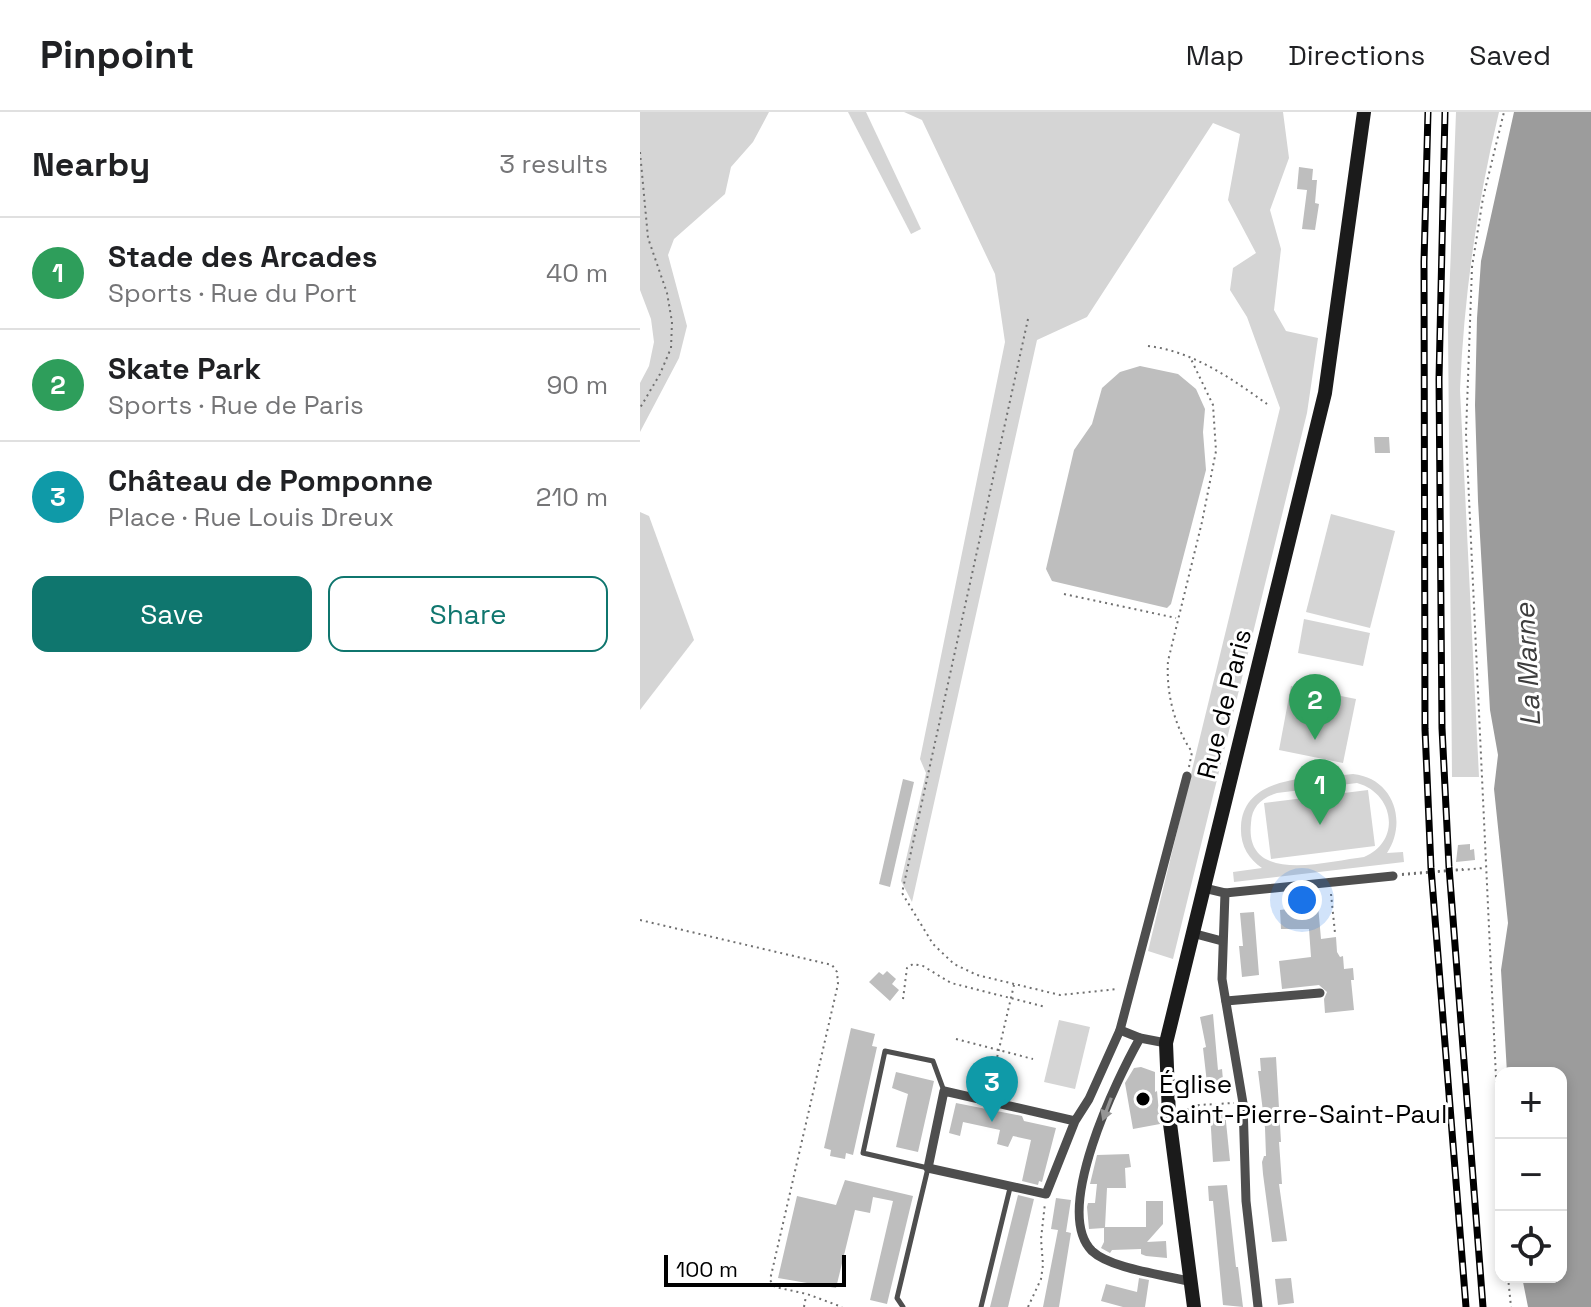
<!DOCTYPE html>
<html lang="en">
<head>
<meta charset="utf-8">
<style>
	body { margin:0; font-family:"Space Grotesk",sans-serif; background:#f6f6f6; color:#202124 }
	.controls { position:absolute; right:24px; bottom:24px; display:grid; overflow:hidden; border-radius:16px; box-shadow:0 4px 12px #0003 }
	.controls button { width:72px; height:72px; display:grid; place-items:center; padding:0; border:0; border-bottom:2px solid #e0e0e0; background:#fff; color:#202124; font:40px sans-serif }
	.scale { position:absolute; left:24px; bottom:20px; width:182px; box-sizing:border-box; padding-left:8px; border:4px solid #000; border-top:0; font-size:22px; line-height:28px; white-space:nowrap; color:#000; -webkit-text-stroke:6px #fff; paint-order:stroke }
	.you { position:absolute; left:662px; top:788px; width:28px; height:28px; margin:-20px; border:6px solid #fff; border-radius:50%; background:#1a73e8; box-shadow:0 0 0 12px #1a73e833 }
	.badge { display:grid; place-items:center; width:52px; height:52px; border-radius:50%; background:#0f766e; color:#fff; font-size:26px; font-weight:700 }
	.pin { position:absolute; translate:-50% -66px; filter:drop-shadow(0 2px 4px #0008) }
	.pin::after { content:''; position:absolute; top:42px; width:28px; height:24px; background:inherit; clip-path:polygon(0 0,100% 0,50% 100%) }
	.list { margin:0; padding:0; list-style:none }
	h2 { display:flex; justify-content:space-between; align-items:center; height:104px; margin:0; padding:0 32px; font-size:34px }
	h2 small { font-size:26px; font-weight:400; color:#757577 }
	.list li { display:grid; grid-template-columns:52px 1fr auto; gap:24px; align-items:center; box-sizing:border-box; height:112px; padding:0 32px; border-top:2px solid #e0e0e0 }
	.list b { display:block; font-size:30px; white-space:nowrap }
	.list p { margin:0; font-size:26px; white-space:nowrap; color:#757577 }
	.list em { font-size:26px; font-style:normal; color:#757577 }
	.actions { display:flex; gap:16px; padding:24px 32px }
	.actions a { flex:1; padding:18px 0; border:2px solid #0f766e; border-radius:16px; text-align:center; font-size:28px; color:#0f766e }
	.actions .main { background:#0f766e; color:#fff }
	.icon { flex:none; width:44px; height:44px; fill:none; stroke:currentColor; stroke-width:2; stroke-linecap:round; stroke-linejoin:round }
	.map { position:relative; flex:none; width:951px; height:1195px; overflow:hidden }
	header { display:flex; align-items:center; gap:48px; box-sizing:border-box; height:112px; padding:0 40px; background:#fff; border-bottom:2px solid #e0e0e0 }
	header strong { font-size:38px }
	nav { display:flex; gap:44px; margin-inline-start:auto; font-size:28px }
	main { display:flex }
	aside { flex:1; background:#fff }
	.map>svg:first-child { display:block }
</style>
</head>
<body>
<header>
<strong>Pinpoint</strong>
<nav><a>Map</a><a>Directions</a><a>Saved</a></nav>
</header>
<main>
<aside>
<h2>Nearby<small>3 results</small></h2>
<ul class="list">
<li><span class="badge" style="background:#2e9e5b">1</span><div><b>Stade des Arcades</b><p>Sports · Rue du Port</p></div><em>40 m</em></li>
<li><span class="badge" style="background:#2e9e5b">2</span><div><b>Skate Park</b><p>Sports · Rue de Paris</p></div><em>90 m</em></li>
<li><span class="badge" style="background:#0f9aa8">3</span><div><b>Château de Pomponne</b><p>Place · Rue Louis Dreux</p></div><em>210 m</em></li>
</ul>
<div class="actions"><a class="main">Save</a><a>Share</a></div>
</aside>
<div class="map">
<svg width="951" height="1195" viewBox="0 0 951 1195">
	<rect width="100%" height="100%" fill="#fff"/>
	<g fill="#d5d5d5" fill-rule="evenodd">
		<polygon points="0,0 129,0 113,30 91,55 85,82 34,127 28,143 47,214 39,246 0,320 0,271 9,254 14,230 11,207 0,178"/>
		<polygon points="208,0 226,0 281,117 271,122"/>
		<polygon points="264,0 643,0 649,46 630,98 641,137 634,198 646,219 678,226 667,301 533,847 508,839 640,296 607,205 590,178 593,156 616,141 588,88 600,22 573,11 447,205 397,228 272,790 261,769 286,661 280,647 365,230 355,162 282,8"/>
		<path d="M 816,0 L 859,0 C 837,91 824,184 820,278 L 839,665 L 812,665 L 808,216 Z"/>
		<polygon points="0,400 9,404 54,528 0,598"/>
		<polygon points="691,402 755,419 730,516 666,500"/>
		<polygon points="664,507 730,521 723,554 658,541"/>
		<polygon points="651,574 716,587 703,651 639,638"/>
		<path d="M 713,662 C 753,666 768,709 747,741 L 763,740 L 764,750 L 594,770 L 593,760 L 622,756 C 608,746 600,733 601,714 C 604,661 675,667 713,662 ZM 717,671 C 754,681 762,729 724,745 C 688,749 604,774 611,711 C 612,694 622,686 637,681 Z"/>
		<polygon points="728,678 735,734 631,747 624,691"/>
		<polygon points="419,908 450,915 435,977 404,970"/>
	</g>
	<polygon fill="#9c9c9c" points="874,0 951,0 951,1195 888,1195 882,1165 921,1165 921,961 867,961 861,858 868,811 854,677 858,643 850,598 838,389 835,293 837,206 841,149"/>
	<g fill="#bebebe">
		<polygon points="659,55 673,57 672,68 677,68 675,91 679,92 675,118 662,117 667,78 657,77"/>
		<polygon points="500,254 538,262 556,277 565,297 563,320 566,358 531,492 527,496 412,469 406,457 434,338 452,312 462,276 480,260"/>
		<polygon points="734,325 749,325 750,341 735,341"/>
		<polygon points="263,667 274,670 250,775 239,772"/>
		<polygon points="830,732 830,738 834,737 835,748 816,750 818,733"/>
		<polygon points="678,793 681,827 696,825 697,840 700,845 703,844 704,857 713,856 714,868 711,868 714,898 685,901 684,887 687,880 679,873 642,877 639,849 671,845 669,817 641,817 640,798"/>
		<polygon points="614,800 619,863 602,865 599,834 603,834 600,801"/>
		<polygon points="247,859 256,867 252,872 259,878 250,889 229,870 239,860 243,863"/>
		<polygon points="573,902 578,958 582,957 584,979 568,980 563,936 566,935 560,905"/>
		<polygon points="211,916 235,922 232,934 237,935 213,1043 206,1041 205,1047 190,1044 191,1038 184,1036"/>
		<polygon points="636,945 641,1030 639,1030 642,1072 639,1072 647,1129 632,1130 623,1062 622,1050 624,1044 626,1044 625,1016 618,959 621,959 620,946"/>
		<polygon points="501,955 515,960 515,980 517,979 520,1012 493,1017 485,971 494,956"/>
		<polygon points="256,960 294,969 278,1040 256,1035 268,982 252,976"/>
		<polygon points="316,991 382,1004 384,1009 416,1016 402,1070 399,1069 398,1073 382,1069 391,1028 373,1024 368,1035 357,1032 360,1018 323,1010 320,1024 309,1021"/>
		<polygon points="585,1000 590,1049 573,1050 570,1001"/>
		<polygon points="489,1042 491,1055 485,1056 486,1076 467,1076 465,1115 506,1115 506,1089 523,1089 523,1112 507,1130 526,1129 527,1146 506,1144 501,1142 501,1137 472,1138 470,1141 461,1136 464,1130 464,1116 449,1117 447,1095 448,1091 455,1091 457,1072 450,1072 457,1043"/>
		<polygon points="205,1068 273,1084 247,1192 230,1188 253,1089 233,1085 230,1101 215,1098 196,1176 138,1166 157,1084 196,1093"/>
		<polygon points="587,1073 596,1155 598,1155 603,1195 583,1193 573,1089 569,1089 568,1074"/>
		<polygon points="378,1083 394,1087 368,1195 350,1195"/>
		<polygon points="416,1086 431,1088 426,1120 423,1119 431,1121 419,1195 403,1195 418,1118 411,1117"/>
		<polygon points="499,1166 509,1168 505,1195 483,1195 461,1189 466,1172 497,1180"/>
		<polygon points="651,1166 654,1191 638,1193 635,1167"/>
	</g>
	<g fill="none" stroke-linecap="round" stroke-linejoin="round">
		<g stroke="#707070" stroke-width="2" stroke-dasharray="2 4" stroke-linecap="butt">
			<polyline points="0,40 8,126 27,181 32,210 31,236 20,262 0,296"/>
			<polyline points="388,207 262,781 293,832 314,852 337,863 420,883 478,877"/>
			<path d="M 508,234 C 552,239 591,266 627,292"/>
			<polyline points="424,482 536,506"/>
			<path d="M 549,655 L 552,640 C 534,614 526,580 528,549 L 562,410 L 576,339 L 573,293 L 550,245"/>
			<polyline points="762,762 823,757"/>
			<polyline points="762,763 844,756"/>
			<polyline points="691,782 695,821"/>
			<polyline points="0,808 192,853 197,860 198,872 130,1168 135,1175 167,1182 202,1195"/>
			<polyline points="263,887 267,856 273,852 283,854 311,871 406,895"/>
			<polyline points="316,927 393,947"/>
			<polyline points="349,980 374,873"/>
			<polyline points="541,1000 559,993 594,991"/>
			<polyline points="861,1073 826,322 832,155 843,86 864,0"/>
			<polyline points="868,1165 871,1195"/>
			<polyline points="164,1195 166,1184"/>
			<polyline points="388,1195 401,1167 403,1153 401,1127 405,1091"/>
		</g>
		<g stroke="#4e4e4e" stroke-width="5">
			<polyline points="263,1195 257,1186 288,1056 223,1041 245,939 293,949 304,979"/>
			<polyline points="341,1195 370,1076"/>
		</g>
		<g stroke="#4e4e4e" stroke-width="9">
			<polyline points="564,776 585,781 582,867 603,991 606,1089 618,1195"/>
			<polyline points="585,781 753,764"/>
			<polyline points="552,821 582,829"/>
			<polyline points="586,889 680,881"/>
			<polyline points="480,918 500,926 526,931"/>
			<path d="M 500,926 C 477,967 412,1099 452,1139 C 471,1157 526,1163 552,1170"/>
			<polyline points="435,1009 304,979 288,1056 406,1082 435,1009 449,987 480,918 547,664"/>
		</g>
		<polyline stroke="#1b1b1b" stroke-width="14" points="554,1195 529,1004 526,931 685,281 724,0"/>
		<g stroke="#000" stroke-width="7">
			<g id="rail">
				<polyline points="788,0 784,150 785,617 791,756 826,1195"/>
				<polyline points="805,0 799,267 802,616 809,755 843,1195"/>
			</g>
		</g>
		<use href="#rail" stroke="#fff" stroke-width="4" stroke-dasharray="12" stroke-linecap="butt"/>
	</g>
	<defs><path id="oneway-solid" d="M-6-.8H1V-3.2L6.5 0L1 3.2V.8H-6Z" transform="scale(2)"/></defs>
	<use fill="#959595" href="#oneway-solid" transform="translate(467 997) rotate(111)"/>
	<circle fill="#000" stroke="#fff" stroke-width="3" cx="503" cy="987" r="8"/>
	<g text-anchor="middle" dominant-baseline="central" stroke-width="6" stroke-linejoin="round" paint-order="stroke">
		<g font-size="26" fill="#000" stroke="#fff">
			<text transform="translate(584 592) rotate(-76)">Rue de Paris</text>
		</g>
		<g font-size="26" fill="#000" stroke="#fff" text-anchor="start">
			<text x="519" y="972">Église<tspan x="519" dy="30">Saint-Pierre-Saint-Paul</tspan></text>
		</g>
		<g font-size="28" font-style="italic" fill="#3d3d3d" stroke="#fff">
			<text transform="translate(887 553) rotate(-93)">La Marne</text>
		</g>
	</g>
</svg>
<div class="controls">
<button>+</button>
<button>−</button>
<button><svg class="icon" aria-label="locate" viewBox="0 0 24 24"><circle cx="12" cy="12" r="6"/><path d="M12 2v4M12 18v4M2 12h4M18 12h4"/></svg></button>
</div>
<div class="scale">100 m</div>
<div class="you"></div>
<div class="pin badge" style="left:680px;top:713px;background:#2e9e5b">1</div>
<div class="pin badge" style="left:675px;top:628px;background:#2e9e5b">2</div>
<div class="pin badge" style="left:352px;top:1010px;background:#0f9aa8">3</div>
</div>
</main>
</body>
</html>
